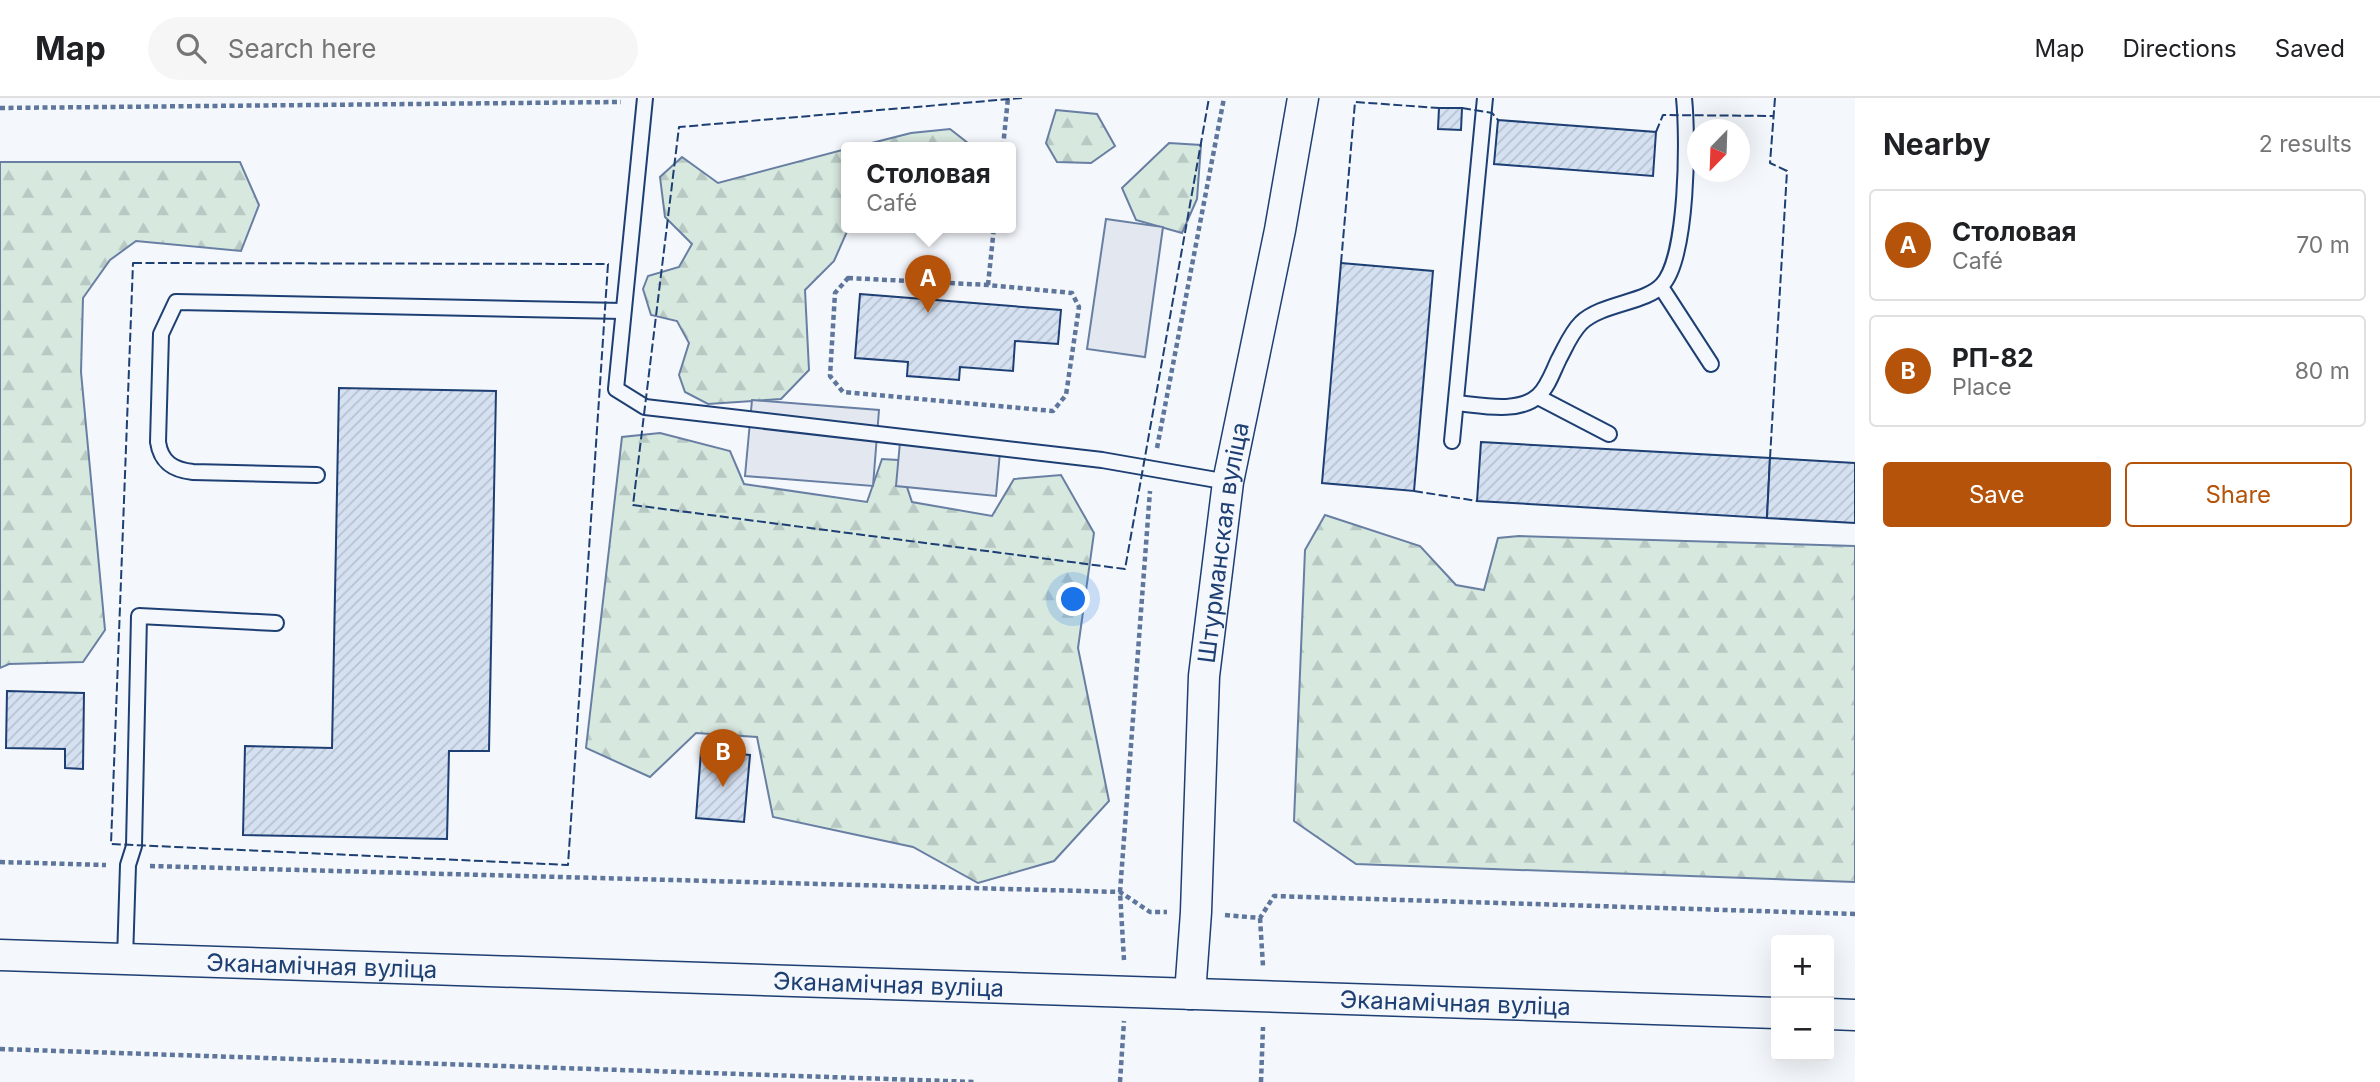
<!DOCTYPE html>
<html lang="en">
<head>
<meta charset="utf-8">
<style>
	body { margin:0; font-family:Inter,sans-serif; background:#f6f6f6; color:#202124 }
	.controls { position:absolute; right:21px; bottom:21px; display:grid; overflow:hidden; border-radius:7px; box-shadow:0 7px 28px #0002 }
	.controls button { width:63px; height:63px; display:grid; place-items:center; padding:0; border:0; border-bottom:2px solid #e0e0e0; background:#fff; color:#202124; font:35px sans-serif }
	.compass { position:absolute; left:1687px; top:21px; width:63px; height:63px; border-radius:50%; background:#fff; box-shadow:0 7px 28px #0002; rotate:203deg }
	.you { position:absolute; left:1074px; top:502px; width:24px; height:24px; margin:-18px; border:5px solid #fff; border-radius:50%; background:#1a73e8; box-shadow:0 0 0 10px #1a73e833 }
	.badge { display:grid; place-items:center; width:46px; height:46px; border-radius:50%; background:#b45309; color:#fff; font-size:23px; font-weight:700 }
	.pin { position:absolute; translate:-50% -58px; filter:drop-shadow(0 2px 4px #0008) }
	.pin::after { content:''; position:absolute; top:37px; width:24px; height:21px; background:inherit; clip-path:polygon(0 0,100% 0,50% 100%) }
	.popup { position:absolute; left:841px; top:44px; width:175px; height:91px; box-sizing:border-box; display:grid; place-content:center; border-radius:7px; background:#fff; filter:drop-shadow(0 2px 5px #0005); font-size:23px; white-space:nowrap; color:#757577 }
	.popup b { font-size:26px; color:#202124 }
	.popup::after { content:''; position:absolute; left:50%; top:100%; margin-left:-14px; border:14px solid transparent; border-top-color:#fff }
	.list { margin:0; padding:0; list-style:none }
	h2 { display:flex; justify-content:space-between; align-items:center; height:91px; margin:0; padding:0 28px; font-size:30px }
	h2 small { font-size:23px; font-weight:400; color:#757577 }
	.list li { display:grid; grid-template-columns:46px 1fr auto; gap:21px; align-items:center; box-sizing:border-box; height:112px; margin:0 14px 14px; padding:0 14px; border:2px solid #e0e0e0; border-radius:7px }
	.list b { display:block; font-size:26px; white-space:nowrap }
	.list p { margin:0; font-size:23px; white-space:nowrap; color:#757577 }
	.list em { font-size:23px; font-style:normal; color:#757577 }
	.actions { display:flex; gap:14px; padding:21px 28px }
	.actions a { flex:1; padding:16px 0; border:2px solid #b45309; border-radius:7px; text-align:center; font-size:24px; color:#b45309 }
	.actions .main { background:#b45309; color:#fff }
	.icon { flex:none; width:38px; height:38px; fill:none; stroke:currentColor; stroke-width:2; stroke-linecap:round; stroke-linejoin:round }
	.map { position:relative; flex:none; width:1855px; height:984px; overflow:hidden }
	header { display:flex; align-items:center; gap:42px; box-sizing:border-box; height:98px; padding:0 35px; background:#fff; border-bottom:2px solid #e0e0e0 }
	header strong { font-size:33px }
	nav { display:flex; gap:38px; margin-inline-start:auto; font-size:24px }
	.search { width:490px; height:63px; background:#f6f6f6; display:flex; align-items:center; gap:18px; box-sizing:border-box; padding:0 24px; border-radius:38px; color:#757577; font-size:26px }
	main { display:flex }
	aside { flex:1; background:#fff }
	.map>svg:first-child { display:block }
</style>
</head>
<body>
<header>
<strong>Map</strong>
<div class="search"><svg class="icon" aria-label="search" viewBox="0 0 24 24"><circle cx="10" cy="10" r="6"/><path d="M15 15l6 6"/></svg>Search here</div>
<nav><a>Map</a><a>Directions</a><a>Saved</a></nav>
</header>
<main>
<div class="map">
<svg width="1855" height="984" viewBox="0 0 1855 984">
	<defs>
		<pattern id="forest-firs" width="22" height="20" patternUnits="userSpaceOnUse" patternTransform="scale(1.75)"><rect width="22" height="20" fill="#d7e8df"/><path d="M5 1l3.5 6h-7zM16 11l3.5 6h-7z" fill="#b8c8c3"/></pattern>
		<pattern id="building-hatch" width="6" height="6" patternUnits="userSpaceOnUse" patternTransform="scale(1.75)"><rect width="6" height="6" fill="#d5e0f0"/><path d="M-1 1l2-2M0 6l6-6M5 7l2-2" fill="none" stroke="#b6c1d1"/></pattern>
	</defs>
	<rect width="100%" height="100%" fill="#f4f7fb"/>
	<g fill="url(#forest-firs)" stroke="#687fa3" stroke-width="2">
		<polygon points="1056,12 1097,16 1115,48 1091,65 1057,64 1046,45"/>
		<polygon points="950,31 973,49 856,49 911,35"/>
		<polygon points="1169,45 1201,47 1197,101 1182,135 1136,122 1122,90"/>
		<polygon points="846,51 846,129 849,129 834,163 805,192 809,272 781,301 708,306 685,294 679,277 689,245 677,223 651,217 643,191 648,178 679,169 692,146 665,119 660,79 682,59 718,85"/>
		<polygon points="0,64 240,64 259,107 241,153 136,143 110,162 83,200 81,274 105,532 83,564 9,566 0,570"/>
		<polygon points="660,335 730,353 744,386 867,404 882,361 898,362 912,404 992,418 1014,381 1061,377 1094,435 1078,550 1109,703 1054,763 978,785 913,749 773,719 757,639 696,635 650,679 586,650 622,339"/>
		<polygon points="1325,417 1420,448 1456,487 1484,492 1498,440 1519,438 1855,448 1855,784 1356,766 1294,723 1305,452"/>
	</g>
	<g fill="#e3e8f0" stroke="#687fa3" stroke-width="2">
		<polygon points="1106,121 1163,129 1145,259 1087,251"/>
		<polygon points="752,302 879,312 873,388 745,378"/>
		<polygon points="900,344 1000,354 996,398 896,388"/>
	</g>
	<g fill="url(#building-hatch)" stroke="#1d3f73" stroke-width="2">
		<polygon points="1439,10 1462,10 1461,32 1438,31"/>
		<polygon points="1498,22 1656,34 1653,78 1494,66"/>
		<polygon points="1341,165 1433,173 1414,393 1322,385"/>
		<polygon points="860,196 1061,212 1058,246 1015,243 1013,273 960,269 959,282 907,278 908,264 855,260"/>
		<polygon points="339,290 496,293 489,653 449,653 447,741 243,737 245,648 332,650"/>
		<polygon points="1481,344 1770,360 1767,420 1477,403"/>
		<polygon points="1770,360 1855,365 1855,425 1767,420"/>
		<polygon points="7,593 84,595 83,671 65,670 65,651 6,650"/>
		<polygon points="701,653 750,657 744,724 696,720"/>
	</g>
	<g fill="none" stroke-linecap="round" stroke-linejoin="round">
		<g stroke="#1d3f73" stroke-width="18">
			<g id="service">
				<polyline points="645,0 616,291 645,309 1102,362 1228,384"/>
				<polyline points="1661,189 1711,266"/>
				<polyline points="1538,299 1609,336"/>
				<path d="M 1456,305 C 1480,307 1518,316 1538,298 C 1548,289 1553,273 1559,261 C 1566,248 1571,235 1581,225 C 1602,205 1646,205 1662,187 C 1688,160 1688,38 1684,0"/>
				<polyline points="1452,343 1485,0"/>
				<path d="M 317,377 L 193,374 C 174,372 161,365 158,344 L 161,236 L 176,204 L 623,213"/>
				<polyline points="125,861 128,767 134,748 139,518 276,525"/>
			</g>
		</g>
		<g stroke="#1d3f73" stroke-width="33">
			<g id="minor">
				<path id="s1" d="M 0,857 L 1776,915"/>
				<path id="s2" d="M 1190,896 L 1196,814 L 1204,578 L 1228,384 L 1280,132 L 1303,0"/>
				<polyline points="1829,916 1855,917"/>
			</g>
		</g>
		<g stroke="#5e769c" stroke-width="4.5" stroke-dasharray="5 3.5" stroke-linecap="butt">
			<polyline points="0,10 621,4"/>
			<polyline points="1003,49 1008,0"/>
			<polyline points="1010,97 1013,104 1010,117"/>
			<polygon points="848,180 988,187 1072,195 1079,209 1066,297 1053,313 843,294 830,278 835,195"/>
			<polyline points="988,187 994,129"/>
			<polyline points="1157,350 1224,0"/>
			<polyline points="0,764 106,767"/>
			<polyline points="150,768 1120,794 1150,814 1167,814"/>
			<polyline points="1225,817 1260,820 1274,798 1855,816"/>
			<polyline points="1260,820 1263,868"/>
			<polyline points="1124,862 1120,794 1150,393"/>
			<polyline points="0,951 976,984"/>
			<polyline points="1120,984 1124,923"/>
			<polyline points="1261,984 1263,929"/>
		</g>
		<use href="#service" stroke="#f4f7fb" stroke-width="14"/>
		<use href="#minor" stroke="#f4f7fb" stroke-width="30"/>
		<g stroke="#1d3f73" stroke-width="2" stroke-dasharray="9 3.5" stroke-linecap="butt">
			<polyline points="1022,0 679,29 633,407 1125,471 1209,0"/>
			<polyline points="1462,10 1492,15 1498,22"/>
			<polyline points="1656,34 1663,17 1774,18"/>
			<polygon points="133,165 608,166 568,767 111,746"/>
			<polyline points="1341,165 1355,4 1439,10"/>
			<polyline points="1770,360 1787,73 1770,65 1775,0"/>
			<polyline points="1414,393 1477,403"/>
		</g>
	</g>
	<g text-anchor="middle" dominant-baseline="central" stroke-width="5" stroke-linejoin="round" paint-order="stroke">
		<g font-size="24" fill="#1d3f73" stroke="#f4f7fb">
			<text stroke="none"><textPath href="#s2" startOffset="453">Штурманская вуліца</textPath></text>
			<text stroke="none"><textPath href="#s1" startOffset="322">Эканамічная вуліца</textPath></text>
			<text stroke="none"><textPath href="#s1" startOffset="889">Эканамічная вуліца</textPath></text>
			<text stroke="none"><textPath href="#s1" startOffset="1456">Эканамічная вуліца</textPath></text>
		</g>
	</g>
</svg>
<div class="controls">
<button>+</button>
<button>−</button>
</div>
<svg class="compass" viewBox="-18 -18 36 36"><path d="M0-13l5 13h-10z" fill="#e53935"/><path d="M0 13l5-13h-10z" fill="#757577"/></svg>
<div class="you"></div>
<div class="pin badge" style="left:928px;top:215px">A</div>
<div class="popup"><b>Столовая</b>Café</div>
<div class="pin badge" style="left:723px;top:689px">B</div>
</div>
<aside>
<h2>Nearby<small>2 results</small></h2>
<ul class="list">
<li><span class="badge">A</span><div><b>Столовая</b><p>Café</p></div><em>70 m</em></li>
<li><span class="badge">B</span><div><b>РП-82</b><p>Place</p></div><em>80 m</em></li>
</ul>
<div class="actions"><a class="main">Save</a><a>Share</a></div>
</aside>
</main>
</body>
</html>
